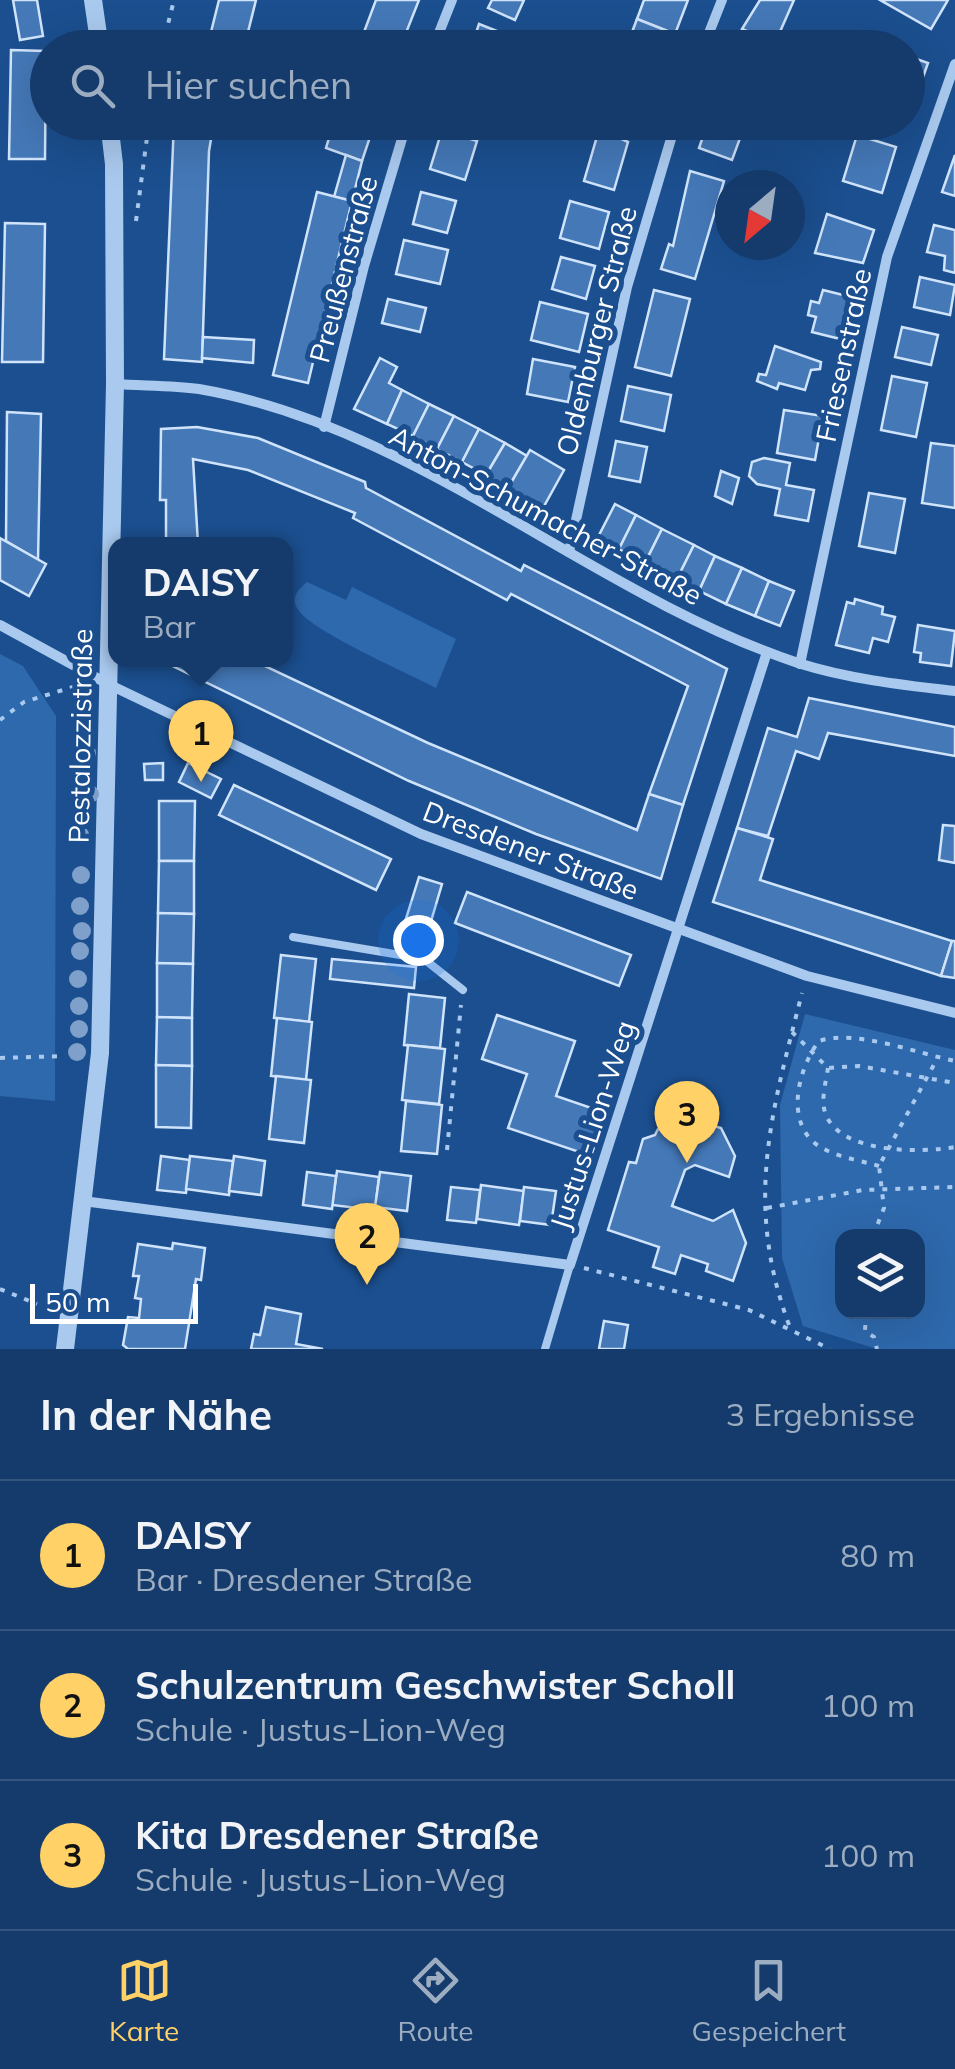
<!DOCTYPE html>
<html lang="de">
<head>
<meta charset="utf-8">
<style>
	body { margin:0; font-family:Mulish,sans-serif; background:#214673; color:#f1f3f6 }
	.controls { position:absolute; right:30px; bottom:30px; display:grid; overflow:hidden; border-radius:20px; box-shadow:0 10px 40px #0002 }
	.controls button { width:90px; height:90px; display:grid; place-items:center; padding:0; border:0; border-bottom:2px solid #33557e; background:#143b6b; color:#f1f3f6; font:50px sans-serif }
	.compass { position:absolute; left:715px; top:170px; width:90px; height:90px; border-radius:50%; background:#143b6b; box-shadow:0 10px 40px #0002; rotate:209deg }
	.scale { position:absolute; left:30px; bottom:25px; width:168px; box-sizing:border-box; padding-left:10px; border:5px solid #fff; border-top:0; font-size:28px; line-height:35px; white-space:nowrap; color:#fff; -webkit-text-stroke:8px #1b4f8f; paint-order:stroke }
	.you { position:absolute; left:418px; top:940px; width:35px; height:35px; margin:-25px; border:8px solid #fff; border-radius:50%; background:#1a73e8; box-shadow:0 0 0 15px #1a73e833 }
	.badge { display:grid; place-items:center; width:65px; height:65px; border-radius:50%; background:#ffd166; color:#111; font-size:32px; font-weight:700 }
	.pin { position:absolute; translate:-50% -82px; filter:drop-shadow(0 2px 5px #0008) }
	.pin::after { content:''; position:absolute; top:52px; width:35px; height:30px; background:inherit; clip-path:polygon(0 0,100% 0,50% 100%) }
	.popup { position:absolute; left:108px; top:537px; width:185px; height:130px; box-sizing:border-box; display:grid; place-content:center; border-radius:20px; background:#143b6b; filter:drop-shadow(0 2px 8px #0005); font-size:32px; white-space:nowrap; color:#9dadc1 }
	.popup b { font-size:38px; color:#f1f3f6 }
	.popup::after { content:''; position:absolute; left:50%; top:100%; margin-left:-20px; border:20px solid transparent; border-top-color:#143b6b }
	.list { margin:0; padding:0; list-style:none }
	h2 { display:flex; justify-content:space-between; align-items:center; height:130px; margin:0; padding:0 40px; font-size:42px }
	h2 small { font-size:32px; font-weight:400; color:#9dadc1 }
	.list li { display:grid; grid-template-columns:65px 1fr auto; gap:30px; align-items:center; box-sizing:border-box; height:150px; padding:0 40px; border-top:2px solid #33557e }
	.list b { display:block; font-size:38px; white-space:nowrap }
	.list p { margin:0; font-size:32px; white-space:nowrap; color:#9dadc1 }
	.list em { font-size:32px; font-style:normal; color:#9dadc1 }
	.icon { flex:none; width:55px; height:55px; fill:none; stroke:currentColor; stroke-width:2; stroke-linecap:round; stroke-linejoin:round }
	.map { position:relative; flex:none; width:955px; height:1349px; overflow:hidden }
	.search { position:absolute; background:#143b6b; box-shadow:0 10px 40px #0002; left:30px; right:30px; top:30px; height:110px; display:flex; align-items:center; gap:25px; box-sizing:border-box; padding:0 35px; border-radius:55px; color:#9dadc1; font-size:38px }
	.sheet { height:580px; background:#143b6b }
	nav { display:flex; justify-content:space-around; align-items:center; box-sizing:border-box; height:140px; border-top:2px solid #33557e; background:#143b6b; font-size:28px; color:#9dadc1 }
	nav a { display:grid; justify-items:center; gap:5px }
	nav .on { color:#ffd166 }
	.map>svg:first-child { display:block }
</style>
</head>
<body>
<div class="map">
<svg width="955" height="1349" viewBox="0 0 955 1349">
	<rect width="100%" height="100%" fill="#1b4f8f"/>
	<g fill="#2e69ad" fill-rule="evenodd">
		<path d="M 307,582 L 346,600 L 352,587 L 456,639 L 436,688 C 408,673 308,630 297,608 C 291,597 298,590 307,582 Z"/>
		<polygon points="0,654 23,666 56,716 55,1101 0,1096"/>
		<path d="M 805,1014 L 955,1050 L 955,1349 L 877,1349 L 803,1326 L 782,1258 L 780,1105 ZM 842,1236 L 918,1236 L 918,1312 L 842,1312 Z"/>
	</g>
	<g fill="#4478b7" stroke="#cfe3fa" stroke-width="2.5">
		<polygon points="13,0 37,0 43,36 20,40"/>
		<polygon points="219,0 256,0 244,48 207,48"/>
		<polygon points="376,0 419,0 400,48 358,48"/>
		<polygon points="492,0 524,0 515,20 488,8"/>
		<polygon points="644,0 688,0 675,34 637,19"/>
		<polygon points="760,0 794,0 775,43 742,29"/>
		<polygon points="880,0 948,0 931,29"/>
		<polygon points="637,19 675,34 670,48 626,48"/>
		<polygon points="479,24 515,38 512,48 471,48"/>
		<polygon points="11,50 46,51 45,159 9,159"/>
		<polygon points="908,56 928,63 916,97 908,95"/>
		<polygon points="214,122 209,151 202,362 164,359 174,122"/>
		<polygon points="334,122 375,122 362,161 326,148"/>
		<polygon points="714,122 746,122 732,160 699,148 707,125"/>
		<polygon points="442,130 477,141 465,180 430,169"/>
		<polygon points="603,130 628,142 614,190 584,181 598,133"/>
		<polygon points="857,135 896,147 882,193 843,181"/>
		<polygon points="346,155 362,161 352,201 334,197"/>
		<polygon points="955,155 955,196 942,192"/>
		<polygon points="690,171 724,181 695,279 661,269 669,244 673,246"/>
		<polygon points="317,192 352,201 308,383 273,375"/>
		<polygon points="421,192 456,201 447,233 413,224"/>
		<polygon points="570,201 609,212 599,249 560,238"/>
		<polygon points="827,214 874,230 863,263 815,253"/>
		<polygon points="5,223 45,224 43,362 2,362"/>
		<polygon points="934,225 955,230 955,273 944,270 945,256 927,252"/>
		<polygon points="404,240 448,250 440,284 396,274"/>
		<polygon points="561,257 595,266 586,299 552,289"/>
		<polygon points="920,277 955,285 950,315 914,307"/>
		<polygon points="654,290 690,299 671,376 635,367"/>
		<polygon points="823,290 851,297 840,339 812,332 816,317 808,315 811,301 819,303"/>
		<polygon points="388,299 426,308 420,332 382,323"/>
		<polygon points="540,302 588,314 579,352 531,340"/>
		<polygon points="902,327 938,335 931,365 895,357"/>
		<polygon points="203,337 254,340 253,363 202,358"/>
		<polygon points="775,346 821,362 820,369 811,370 805,390 779,383 777,389 757,381 759,374 766,375"/>
		<polygon points="380,358 397,367 389,383 402,390 387,424 354,409"/>
		<polygon points="533,359 575,367 568,402 527,394"/>
		<polygon points="892,376 927,383 916,437 881,430"/>
		<polygon points="628,386 671,395 664,431 621,421"/>
		<polygon points="402,390 429,404 413,436 387,424"/>
		<polygon points="429,404 454,416 437,449 413,436"/>
		<polygon points="784,410 823,416 815,460 777,453"/>
		<polygon points="7,412 41,414 38,560 6,541"/>
		<polygon points="454,416 479,429 462,462 437,449"/>
		<polygon points="197,427 258,438 365,482 366,488 521,571 524,565 727,669 683,805 649,794 688,686 511,594 507,600 353,518 355,513 248,470 193,459 198,544 166,544 166,500 160,500 161,429"/>
		<polygon points="479,429 505,443 486,475 462,462"/>
		<polygon points="616,441 647,447 640,482 609,476"/>
		<polygon points="505,443 527,456 508,488 486,475"/>
		<polygon points="931,443 955,446 955,508 922,503"/>
		<polygon points="530,450 564,470 543,508 508,488"/>
		<polygon points="764,458 790,463 786,485 814,490 808,521 775,515 780,489 757,484 749,476 752,462"/>
		<polygon points="721,471 739,478 732,504 715,496"/>
		<polygon points="869,493 905,499 895,553 859,546"/>
		<polygon points="615,504 636,515 619,549 597,539"/>
		<polygon points="636,515 662,529 645,563 619,549"/>
		<polygon points="662,529 694,545 677,579 645,563"/>
		<polygon points="0,538 46,564 29,596 0,580"/>
		<polygon points="694,545 715,556 699,591 677,579"/>
		<polygon points="715,556 742,568 726,604 699,591"/>
		<polygon points="742,568 769,581 755,616 726,604"/>
		<polygon points="769,581 794,591 780,626 755,616"/>
		<polygon points="855,599 883,607 882,614 895,617 888,642 873,638 869,653 836,645 847,602 854,604"/>
		<polygon points="918,625 955,631 951,666 920,662 921,653 914,652"/>
		<polygon points="160,660 252,660 428,743 637,830 649,794 683,805 661,879 536,834 409,781"/>
		<polygon points="809,698 955,727 955,756 828,733 819,759 796,751 768,836 737,828 768,728 797,737"/>
		<polygon points="163,763 163,780 145,780 144,764"/>
		<polygon points="188,763 221,779 211,798 179,782"/>
		<polygon points="234,785 391,859 376,890 219,815"/>
		<polygon points="159,801 195,801 194,861 159,861"/>
		<polygon points="943,825 955,826 955,863 939,860"/>
		<polygon points="737,828 773,839 760,880 952,941 941,976 713,902"/>
		<polygon points="159,861 194,861 194,914 158,913"/>
		<polygon points="419,877 442,884 424,945 400,938"/>
		<polygon points="467,892 631,955 619,986 455,923"/>
		<polygon points="158,913 194,914 193,964 157,963"/>
		<polygon points="952,941 955,941 955,978 941,976"/>
		<polygon points="281,955 316,959 309,1022 274,1018"/>
		<polygon points="332,959 416,967 414,988 330,979"/>
		<polygon points="157,963 193,964 192,1018 157,1017"/>
		<polygon points="409,994 445,998 440,1048 404,1045"/>
		<polygon points="497,1015 575,1041 556,1096 606,1113 591,1156 508,1128 527,1074 482,1059"/>
		<polygon points="157,1017 192,1018 192,1066 156,1065"/>
		<polygon points="277,1018 312,1022 306,1080 271,1076"/>
		<polygon points="408,1045 445,1049 439,1104 402,1100"/>
		<polygon points="156,1065 192,1066 191,1128 156,1127"/>
		<polygon points="276,1076 311,1080 304,1143 269,1139"/>
		<polygon points="406,1101 442,1105 437,1154 401,1151"/>
		<polygon points="683,1117 721,1128 735,1156 729,1177 695,1165 685,1170 672,1206 713,1221 733,1210 746,1243 733,1281 706,1271 708,1264 681,1255 675,1274 653,1267 659,1247 608,1230 629,1162 636,1163 643,1139 655,1135 658,1129 678,1135"/>
		<polygon points="161,1156 190,1160 186,1193 157,1190"/>
		<polygon points="190,1156 233,1161 229,1195 186,1189"/>
		<polygon points="234,1156 265,1161 261,1195 229,1191"/>
		<polygon points="337,1171 379,1177 375,1210 332,1205"/>
		<polygon points="307,1172 336,1176 332,1209 303,1205"/>
		<polygon points="380,1172 411,1176 407,1211 375,1207"/>
		<polygon points="481,1185 524,1191 519,1225 477,1219"/>
		<polygon points="451,1187 480,1190 476,1223 447,1220"/>
		<polygon points="524,1187 556,1191 551,1225 520,1221"/>
		<polygon points="173,1243 205,1248 201,1280 196,1279 185,1349 128,1349 123,1345 128,1317 139,1318 141,1299 135,1298 139,1276 133,1276 138,1244 172,1249"/>
		<polygon points="266,1307 301,1314 296,1344 323,1349 251,1349 254,1334 260,1335"/>
		<polygon points="604,1321 628,1325 624,1349 599,1349"/>
	</g>
	<g fill="none" stroke-linecap="round" stroke-linejoin="round">
		<g stroke="#a9c9ee" stroke-width="4" stroke-dasharray="5 8" stroke-linecap="butt">
			<polyline points="162,48 174,0"/>
			<polyline points="136,221 149,122"/>
			<polyline points="0,720 24,702 76,686"/>
			<polyline points="792,1032 828,1068 859,1066 955,1083"/>
			<polyline points="0,1058 65,1056"/>
			<path d="M 828,1068 C 826,1082 820,1101 826,1115 C 842,1154 921,1153 955,1147"/>
			<polyline points="447,1150 461,1005"/>
			<path d="M 879,1166 C 862,1161 842,1158 826,1150 C 782,1130 797,1070 819,1041 C 855,1029 916,1053 955,1061"/>
			<polyline points="767,1208 863,1190 955,1187"/>
			<polyline points="873,1236 884,1208 879,1166 937,1059"/>
			<polyline points="584,1268 749,1310 830,1349"/>
			<polyline points="0,1289 37,1304"/>
			<polyline points="866,1312 865,1331 874,1337 877,1349"/>
			<path d="M 789,1325 C 744,1202 771,1115 802,993"/>
		</g>
		<g stroke="#a9c9ee" stroke-width="8">
			<polyline points="293,937 424,959 463,990"/>
			<polyline points="545,1349 570,1265"/>
		</g>
		<g stroke="#a9c9ee" stroke-width="10">
			<polyline points="433,48 452,0"/>
			<polyline points="703,48 722,0"/>
			<path d="M 115,384 C 143,386 172,385 199,389 C 419,427 590,594 798,663 C 848,679 903,685 955,691"/>
			<polyline points="324,427 364,266 407,122"/>
			<polyline points="569,552 627,287 676,122"/>
			<polyline points="0,625 108,684 421,834 807,976 955,1013"/>
			<polyline points="800,664 887,257 955,64"/>
			<polyline points="83,1201 570,1265 767,652"/>
		</g>
		<g stroke="#a9c9ee" stroke-width="18">
			<polyline points="93,0 100,48"/>
			<polyline points="65,1349 100,1053 115,384 114,164 109,122"/>
		</g>
	</g>
	<g fill="#7ea0ca">
		<circle cx="87" cy="753" r="9"/>
		<circle cx="90" cy="794" r="9"/>
		<circle cx="80" cy="835" r="9"/>
		<circle cx="81" cy="875" r="9"/>
		<circle cx="80" cy="906" r="9"/>
		<circle cx="82" cy="931" r="9"/>
		<circle cx="80" cy="951" r="9"/>
		<circle cx="78" cy="979" r="9"/>
		<circle cx="79" cy="1006" r="9"/>
		<circle cx="79" cy="1029" r="9"/>
		<circle cx="77" cy="1052" r="9"/>
	</g>
	<g text-anchor="middle" dominant-baseline="central" stroke-width="10" stroke-linejoin="round" paint-order="stroke">
		<g font-size="28" fill="#fff" stroke="#1b4f8f">
			<text transform="translate(343 269) rotate(-75)">Preußenstraße</text>
			<text transform="translate(596 331) rotate(-76)">Oldenburger Straße</text>
			<text transform="translate(843 355) rotate(-78)">Friesenstraße</text>
			<text transform="translate(546 515) rotate(28)">Anton-Schumacher-Straße</text>
			<text transform="translate(80 736) rotate(-89)">Pestalozzistraße</text>
			<text transform="translate(531 850) rotate(21)">Dresdener Straße</text>
			<text transform="translate(592 1125) rotate(-72)">Justus-Lion-Weg</text>
		</g>
	</g>
</svg>
<div class="controls">
<button><svg class="icon" aria-label="layers" viewBox="0 0 24 24"><path d="M12 4l9 5-9 5-9-5zM3 14l9 5 9-5"/></svg></button>
</div>
<svg class="compass" viewBox="-18 -18 36 36"><path d="M0-13l5 13h-10z" fill="#e53935"/><path d="M0 13l5-13h-10z" fill="#9dadc1"/></svg>
<div class="scale">50 m</div>
<div class="you"></div>
<div class="pin badge" style="left:201px;top:782px">1</div>
<div class="popup"><b>DAISY</b>Bar</div>
<div class="pin badge" style="left:367px;top:1285px">2</div>
<div class="pin badge" style="left:687px;top:1163px">3</div>
<div class="search"><svg class="icon" aria-label="search" viewBox="0 0 24 24"><circle cx="10" cy="10" r="6"/><path d="M15 15l6 6"/></svg>Hier suchen</div>
</div>
<section class="sheet">
<h2>In der Nähe<small>3 Ergebnisse</small></h2>
<ul class="list">
<li><span class="badge">1</span><div><b>DAISY</b><p>Bar · Dresdener Straße</p></div><em>80 m</em></li>
<li><span class="badge">2</span><div><b>Schulzentrum Geschwister Scholl</b><p>Schule · Justus-Lion-Weg</p></div><em>100 m</em></li>
<li><span class="badge">3</span><div><b>Kita Dresdener Straße</b><p>Schule · Justus-Lion-Weg</p></div><em>100 m</em></li>
</ul>
</section>
<nav>
<a class="on"><svg class="icon" aria-label="map" viewBox="0 0 24 24"><path d="M3 6l6-2 6 2 6-2v14l-6 2-6-2-6 2zM9 4v14M15 6v14"/></svg>Karte</a>
<a><svg class="icon" aria-label="directions" viewBox="0 0 24 24"><path d="M12 3l9 9-9 9-9-9zM9 14v-3h6M13 9l2 2-2 2"/></svg>Route</a>
<a><svg class="icon" aria-label="saved" viewBox="0 0 24 24"><path d="M7 4h10v16l-5-4-5 4z"/></svg>Gespeichert</a>
</nav>
</body>
</html>
